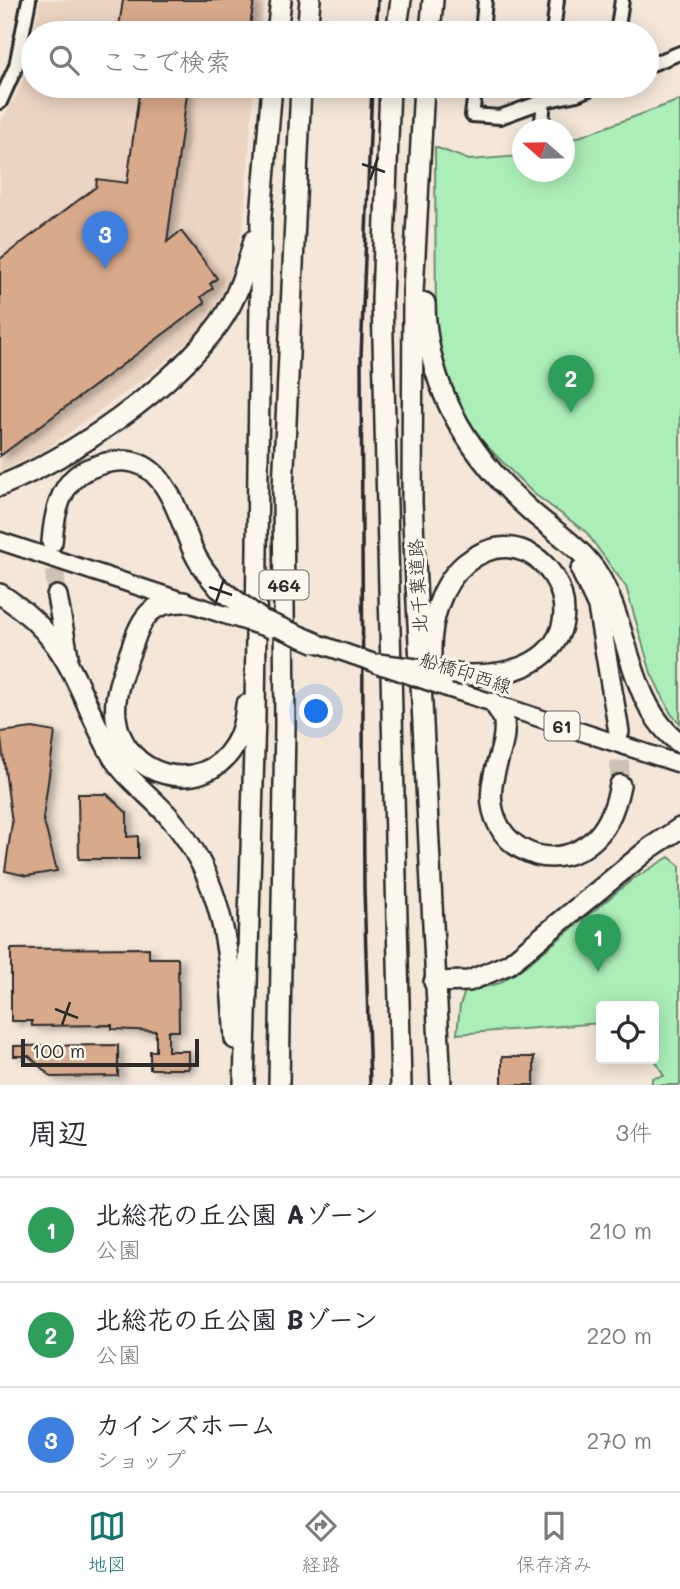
<!DOCTYPE html>
<html lang="ja">
<head>
<meta charset="utf-8">
<style>
	body { margin:0; font-family:Mali,"Klee One",sans-serif; background:#f7f7f7; color:#2b2b33 }
	.controls { position:absolute; right:21px; bottom:21px; display:grid; overflow:hidden; border-radius:7px; box-shadow:0 4px 18px #0003 }
	.controls button { width:63px; height:63px; display:grid; place-items:center; padding:0; border:0; border-bottom:2px solid #e1e1e2; background:#fff; color:#2b2b33; font:35px sans-serif }
	.compass { position:absolute; left:512px; top:119px; width:63px; height:63px; border-radius:50%; background:#fff; box-shadow:0 4px 18px #0003; rotate:290deg }
	.scale { position:absolute; left:21px; bottom:18px; width:178px; box-sizing:border-box; padding-left:7px; border:4px solid #2b2b2b; border-top:0; font-size:19px; line-height:24px; white-space:nowrap; color:#2b2b2b; -webkit-text-stroke:5px #fbf7ec; paint-order:stroke }
	.you { position:absolute; left:317px; top:712px; width:24px; height:24px; margin:-18px; border:5px solid #fff; border-radius:50%; background:#1a73e8; box-shadow:0 0 0 10px #1a73e833 }
	.badge { display:grid; place-items:center; width:46px; height:46px; border-radius:50%; background:#0f766e; color:#fff; font-size:23px; font-weight:700 }
	.pin { position:absolute; translate:-50% -58px; filter:drop-shadow(0 2px 4px #0008) }
	.pin::after { content:''; position:absolute; top:37px; width:24px; height:21px; background:inherit; clip-path:polygon(0 0,100% 0,50% 100%) }
	.list { margin:0; padding:0; list-style:none }
	h2 { display:flex; justify-content:space-between; align-items:center; height:91px; margin:0; padding:0 28px; font-size:30px }
	h2 small { font-size:23px; font-weight:400; color:#7c7c81 }
	.list li { display:grid; grid-template-columns:46px 1fr auto; gap:21px; align-items:center; box-sizing:border-box; height:105px; padding:0 28px; border-top:2px solid #e1e1e2 }
	.list b { display:block; font-size:26px; white-space:nowrap }
	.list p { margin:0; font-size:23px; white-space:nowrap; color:#7c7c81 }
	.list em { font-size:23px; font-style:normal; color:#7c7c81 }
	.icon { flex:none; width:38px; height:38px; fill:none; stroke:currentColor; stroke-width:2; stroke-linecap:round; stroke-linejoin:round }
	.map { position:relative; flex:none; width:680px; height:1085px; overflow:hidden }
	.search { position:absolute; background:#fff; box-shadow:0 4px 18px #0003; left:21px; right:21px; top:21px; height:77px; display:flex; align-items:center; gap:18px; box-sizing:border-box; padding:0 24px; border-radius:38px; color:#7c7c81; font-size:26px }
	.sheet { height:406px; background:#fff }
	nav { display:flex; justify-content:space-around; align-items:center; box-sizing:border-box; height:98px; border-top:2px solid #e1e1e2; background:#fff; font-size:19px; color:#7c7c81 }
	nav a { display:grid; justify-items:center; gap:4px }
	nav .on { color:#0f766e }
	.map>svg:first-child { display:block }
</style>
</head>
<body>
<div class="map">
<svg width="680" height="1085" viewBox="0 0 680 1085">
	<defs>
		<filter id="shadow"><feDropShadow dx="6" dy="3.5" stdDeviation="3.5" flood-color="#0004"/></filter>
	</defs>
	<rect width="100%" height="100%" fill="#f4e7d9"/>
	<filter id="ink" filterUnits="userSpaceOnUse"><feTurbulence type="fractalNoise" baseFrequency=".0143" numOctaves="2"/><feDisplacementMap in="SourceGraphic" scale="14" xChannelSelector="R" yChannelSelector="G"/><feConvolveMatrix kernelMatrix="1 2 1 2 8 2 1 2 1" color-interpolation-filters="sRGB"/></filter>
	<g filter="url(#ink)">
		<g fill="#ecd4c2">
			<polygon points="40,0 265,0 259,33 34,33"/>
			<polygon points="33,40 33,86 254,86 243,228 228,283 214,309 197,333 149,375 42,452 0,472 0,124 22,84"/>
		</g>
		<g fill="#abeeb8" stroke="#6b8c72" stroke-width="2">
			<polygon points="680,100 680,723 671,714 651,673 626,587 586,532 533,493 471,430 454,395 436,333 435,147 469,160 522,156 522,172 564,172 565,142"/>
			<polygon points="669,857 680,866 680,1085 652,1085 652,1078 664,1076 654,1058 654,1006 601,1006 601,1023 457,1034 460,1005 465,992 500,983 532,961 633,879"/>
		</g>
		<g fill="#d9a98b" stroke="#2b2b2b" stroke-width="2" filter="url(#shadow)">
			<polygon points="123,0 254,0 249,33 118,33"/>
			<polygon points="140,86 188,87 167,242 181,231 217,278 210,284 213,288 201,297 205,303 0,456 0,259 96,187 97,179 127,183"/>
			<polygon points="33,728 55,732 43,818 57,871 27,876 5,871 12,823 0,732"/>
			<polygon points="78,794 107,794 127,813 127,837 138,836 138,859 79,859"/>
			<polygon points="149,948 149,958 178,958 179,1031 168,1031 168,1051 189,1051 189,1069 150,1069 150,1051 156,1051 156,1031 112,1029 112,1025 32,1026 32,1021 11,1021 11,949"/>
			<polygon points="118,1045 118,1076 51,1077 29,1056 14,1056 14,1046"/>
			<rect x="502" y="1057" width="32" height="28"/>
		</g>
		<g fill="none" stroke-linecap="round" stroke-linejoin="round">
			<g stroke="#ccc1b6" stroke-width="19" stroke-dasharray="19 10" stroke-linecap="butt">
				<polyline points="52,542 57,596"/>
				<polyline points="619,732 620,785"/>
			</g>
			<g stroke="#2b2b2b" stroke-width="18">
				<g id="minor">
					<polyline points="482,33 485,0"/>
					<polyline points="553,33 557,0"/>
					<polyline points="617,33 622,0"/>
					<polyline points="647,66 680,53"/>
					<polyline points="476,86 472,115 500,117 544,101 546,86"/>
					<polyline points="0,102 16,66 29,0"/>
					<polyline points="541,130 544,101 577,94 597,86"/>
				</g>
			</g>
			<g stroke="#2b2b2b" stroke-width="21">
				<g id="major">
					<polyline points="0,541 222,614"/>
					<polyline points="444,687 680,764"/>
				</g>
			</g>
			<g stroke="#2b2b2b" stroke-width="24">
				<g id="highway">
					<polyline points="277,33 281,0"/>
					<polyline points="307,33 310,0"/>
					<polyline points="396,33 401,0"/>
					<polyline points="430,33 433,0"/>
					<polyline points="390,86 382,299 401,1085"/>
					<polyline points="424,86 413,292 412,502 441,1085"/>
					<path d="M 425,303 C 426,389 470,457 533,513 C 555,532 582,548 598,574 C 630,627 629,707 680,743"/>
					<path d="M 0,486 C 74,456 171,389 219,324 C 237,299 246,270 254,240"/>
					<path d="M 52,542 C 54,515 60,481 88,469 C 158,439 172,498 192,548 C 198,563 208,575 219,588"/>
					<polyline points="581,570 598,607 619,732"/>
					<path d="M 0,594 C 71,640 74,684 110,752 C 123,777 153,797 171,819 C 227,884 229,957 235,1039"/>
					<polyline points="57,596 68,656"/>
					<path d="M 184,602 C 153,602 142,615 133,644 C 125,667 113,693 116,717 C 122,777 202,799 234,746 C 242,734 245,718 246,705"/>
					<path d="M 431,655 C 430,623 440,584 466,563 C 552,494 636,680 463,675"/>
					<path d="M 494,703 C 498,710 503,715 504,722 C 506,741 498,757 494,775 C 485,811 500,844 536,855 C 556,860 576,855 591,842 C 608,829 616,805 620,785"/>
					<polyline points="434,982 469,981 509,964 650,848 680,828"/>
					<polyline points="244,1085 255,716 261,216 272,86"/>
					<polyline points="279,1085 285,725 283,489 301,86"/>
				</g>
			</g>
			<use href="#minor" stroke="#fbf7ec" stroke-width="12"/>
			<use href="#major" stroke="#fbf7ec" stroke-width="16"/>
			<use href="#highway" stroke="#fbf7ec" stroke-width="19"/>
			<g stroke="#2b2b2b" stroke-width="3.5">
				<polyline points="376,33 378,0"/>
				<polyline points="370,1085 364,888 361,357 372,86"/>
			</g>
			<g stroke="#2b2b2b" stroke-width="21" stroke-linecap="butt">
				<g id="major-bridge">
					<polyline points="222,614 270,629"/>
					<polyline points="305,639 444,687"/>
				</g>
			</g>
			<g stroke="#2b2b2b" stroke-width="24" stroke-linecap="butt">
				<g id="highway-bridge">
					<polyline points="219,588 262,620 316,643"/>
					<polyline points="378,664 463,675"/>
				</g>
			</g>
			<use href="#major-bridge" stroke="#fbf7ec" stroke-width="16"/>
			<use href="#highway-bridge" stroke="#fbf7ec" stroke-width="19"/>
		</g>
	</g>
	<path fill="none" stroke="#2b2b2b" stroke-width="2.5" d="M 362,164 L 385,172M 370,180 L 378,157M 209,587 L 232,595M 216,602 L 224,579M 55,1009 L 78,1018M 62,1025 L 70,1002"/>
	<g text-anchor="middle" dominant-baseline="central" stroke-width="6" stroke-linejoin="round" paint-order="stroke">
		<g fill="#fbf7ec" stroke="#696865" stroke-width="2">
			<rect x="259.5" y="570.5" width="49" height="29" rx="5"/>
			<rect x="544.5" y="711.5" width="35" height="29" rx="5"/>
		</g>
		<g font-size="18" font-weight="bold" fill="#2b2b2b">
			<text x="284" y="585">464</text>
			<text x="562" y="726">61</text>
		</g>
		<g font-size="19" fill="#2b2b2b" stroke="#fbf7ec">
			<text transform="translate(417 586) rotate(-93)">北千葉道路</text>
			<text transform="translate(466 672) rotate(18)">船橋印西線</text>
		</g>
	</g>
</svg>
<div class="controls">
<button><svg class="icon" aria-label="locate" viewBox="0 0 24 24"><circle cx="12" cy="12" r="6"/><path d="M12 2v4M12 18v4M2 12h4M18 12h4"/></svg></button>
</div>
<svg class="compass" viewBox="-18 -18 36 36"><path d="M0-13l5 13h-10z" fill="#e53935"/><path d="M0 13l5-13h-10z" fill="#7c7c81"/></svg>
<div class="scale">100 m</div>
<div class="you"></div>
<div class="pin badge" style="left:598px;top:972px;background:#2e9e5b">1</div>
<div class="pin badge" style="left:571px;top:413px;background:#2e9e5b">2</div>
<div class="pin badge" style="left:105px;top:269px;background:#3f7fe0">3</div>
<div class="search"><svg class="icon" aria-label="search" viewBox="0 0 24 24"><circle cx="10" cy="10" r="6"/><path d="M15 15l6 6"/></svg>ここで検索</div>
</div>
<section class="sheet">
<h2>周辺<small>3件</small></h2>
<ul class="list">
<li><span class="badge" style="background:#2e9e5b">1</span><div><b>北総花の丘公園 Aゾーン</b><p>公園</p></div><em>210 m</em></li>
<li><span class="badge" style="background:#2e9e5b">2</span><div><b>北総花の丘公園 Bゾーン</b><p>公園</p></div><em>220 m</em></li>
<li><span class="badge" style="background:#3f7fe0">3</span><div><b>カインズホーム</b><p>ショップ</p></div><em>270 m</em></li>
</ul>
</section>
<nav>
<a class="on"><svg class="icon" aria-label="map" viewBox="0 0 24 24"><path d="M3 6l6-2 6 2 6-2v14l-6 2-6-2-6 2zM9 4v14M15 6v14"/></svg>地図</a>
<a><svg class="icon" aria-label="directions" viewBox="0 0 24 24"><path d="M12 3l9 9-9 9-9-9zM9 14v-3h6M13 9l2 2-2 2"/></svg>経路</a>
<a><svg class="icon" aria-label="saved" viewBox="0 0 24 24"><path d="M7 4h10v16l-5-4-5 4z"/></svg>保存済み</a>
</nav>
</body>
</html>
